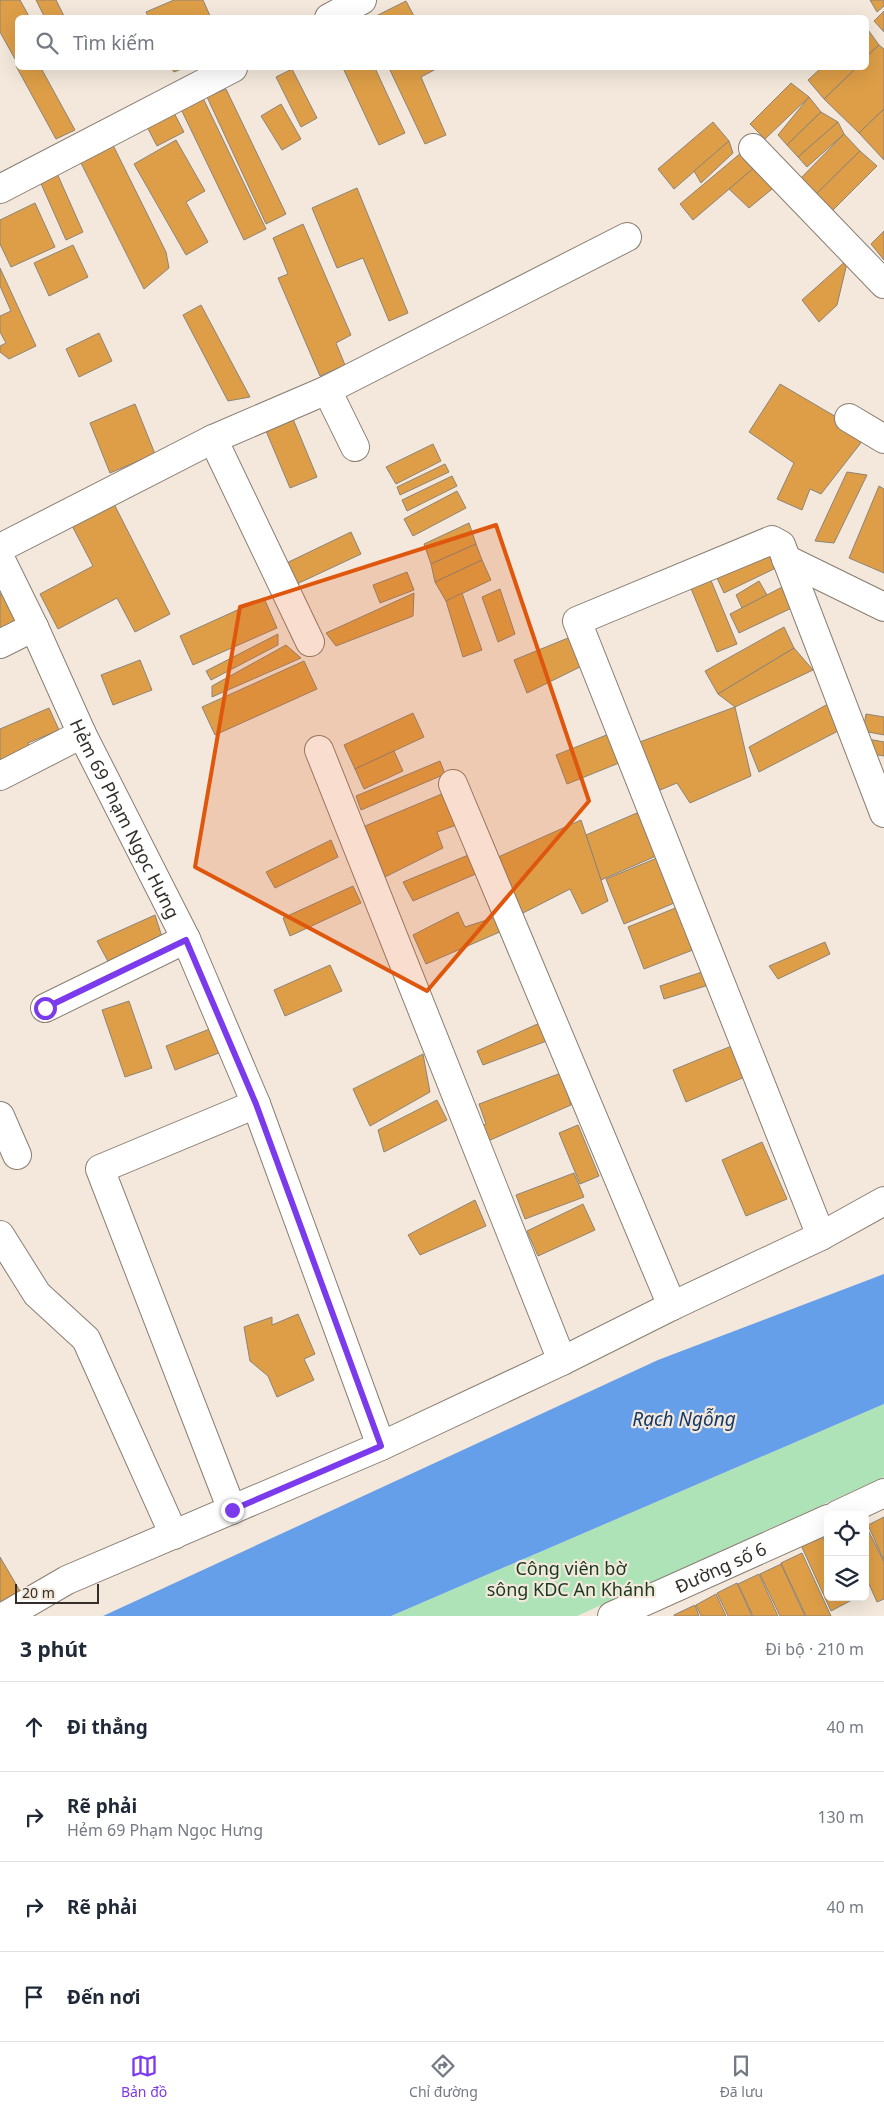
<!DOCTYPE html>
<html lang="vi">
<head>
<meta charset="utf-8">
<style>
	body { margin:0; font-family:"Noto Sans",sans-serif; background:#f2f2f3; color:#1f2937 }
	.controls { position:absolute; right:15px; bottom:15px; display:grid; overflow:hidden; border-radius:8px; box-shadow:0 5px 20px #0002 }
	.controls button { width:45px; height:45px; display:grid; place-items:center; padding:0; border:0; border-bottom:1px solid #e0e1e3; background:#fff; color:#1f2937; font:25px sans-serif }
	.scale { position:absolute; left:15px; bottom:12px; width:84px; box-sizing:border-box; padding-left:5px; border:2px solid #332e29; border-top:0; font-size:14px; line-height:18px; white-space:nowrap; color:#332e29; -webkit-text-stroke:4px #f3e8db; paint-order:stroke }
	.stop { position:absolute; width:15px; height:15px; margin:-11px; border:4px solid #7c3aed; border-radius:50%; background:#fff }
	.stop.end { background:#7c3aed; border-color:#fff; box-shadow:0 1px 5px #0008 }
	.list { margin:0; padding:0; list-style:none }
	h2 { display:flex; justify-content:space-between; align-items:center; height:65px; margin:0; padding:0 20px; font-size:21px }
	h2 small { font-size:16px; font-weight:400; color:#747a83 }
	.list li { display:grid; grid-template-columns:32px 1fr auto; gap:15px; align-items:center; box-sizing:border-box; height:90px; padding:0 20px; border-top:1px solid #e0e1e3 }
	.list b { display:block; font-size:19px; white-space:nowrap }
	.list p { margin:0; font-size:16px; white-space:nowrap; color:#747a83 }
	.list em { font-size:16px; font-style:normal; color:#747a83 }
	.icon { flex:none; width:28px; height:28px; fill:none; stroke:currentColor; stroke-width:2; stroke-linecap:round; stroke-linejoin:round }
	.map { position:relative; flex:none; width:884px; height:1616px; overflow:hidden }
	.search { position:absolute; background:#fff; box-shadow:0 5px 20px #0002; left:15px; right:15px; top:15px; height:55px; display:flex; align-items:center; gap:12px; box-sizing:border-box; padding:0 18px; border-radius:8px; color:#747a83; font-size:19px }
	.sheet { height:425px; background:#fff }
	nav { display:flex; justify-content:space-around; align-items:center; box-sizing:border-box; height:70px; border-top:1px solid #e0e1e3; background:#fff; font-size:14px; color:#747a83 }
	nav a { display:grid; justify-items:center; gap:2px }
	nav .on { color:#7c3aed }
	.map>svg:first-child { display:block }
</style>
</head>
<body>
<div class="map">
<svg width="884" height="1616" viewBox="0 0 884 1616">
	<rect width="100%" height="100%" fill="#f3e8db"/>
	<polygon fill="#aee3b8" points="884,1404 884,1477 577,1616 391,1616"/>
	<polygon fill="#659ee9" points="884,1274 884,1404 391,1616 103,1616 658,1360"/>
	<g fill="#dd9e47" stroke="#8d8377">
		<polygon points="0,0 20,0 30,18 18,18 18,58 15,59 0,32"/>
		<polygon points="36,0 56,0 65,18 45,18"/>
		<polygon points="174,0 203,0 211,18 149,18 146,12"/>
		<polygon points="870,0 884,0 884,6 877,12"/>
		<polygon points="406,1 415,18 372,18"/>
		<polygon points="884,11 884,32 874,21"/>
		<polygon points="866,27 879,45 866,57"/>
		<polygon points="879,45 884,49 884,109 859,133 824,99 856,68 866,68 866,57"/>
		<polygon points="16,66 41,68 75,130 56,139"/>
		<polygon points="171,68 184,68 174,72"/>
		<polygon points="343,68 375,68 405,133 379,145"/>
		<polygon points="389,68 438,68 421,77 446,135 425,144"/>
		<polygon points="821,68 856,68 824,99 808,80"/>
		<polygon points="292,69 317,118 301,127 276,77"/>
		<polygon points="791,83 809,97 765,139 750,124"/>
		<polygon points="226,89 286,214 266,224 207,97"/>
		<polygon points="202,96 266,229 244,240 180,107"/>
		<polygon points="809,97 821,112 787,145 778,135"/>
		<polygon points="281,104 301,139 282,150 261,116"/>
		<polygon points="884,109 884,160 859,133"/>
		<polygon points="173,111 184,132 157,146 146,125"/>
		<polygon points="821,112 838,122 798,157 787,145"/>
		<polygon points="713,122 729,141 674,189 658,169"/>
		<polygon points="838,122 844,134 807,167 798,157"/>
		<polygon points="844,134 860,151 813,197 799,180"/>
		<polygon points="109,137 166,252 169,268 144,289 76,153"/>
		<polygon points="176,140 205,191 186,202 208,242 186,255 134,164"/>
		<polygon points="729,141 733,153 701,183 694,171"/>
		<polygon points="748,147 762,161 693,220 680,204"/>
		<polygon points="860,151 877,166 828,215 813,197"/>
		<polygon points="762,161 783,180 749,208 729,189"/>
		<polygon points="56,171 83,232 66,240 39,179"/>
		<polygon points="357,188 408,313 389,321 363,258 337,268 312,208"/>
		<polygon points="35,203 55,247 11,267 0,244 0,220"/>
		<polygon points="303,224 351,335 336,343 345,365 320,376 278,278 288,274 273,238"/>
		<polygon points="884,231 884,260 871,244"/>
		<polygon points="73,245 88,277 49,296 34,263"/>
		<polygon points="848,259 837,305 819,322 802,300"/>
		<polygon points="0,268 36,346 9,359 0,352 0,346 6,343 0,332 0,316 11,311 0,286"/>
		<polygon points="201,305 250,397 228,401 183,315"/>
		<polygon points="99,333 112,361 79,377 66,349"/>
		<polygon points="780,384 867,435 821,494 810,489 802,510 777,499 794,463 749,432"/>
		<polygon points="135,404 155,454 110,473 90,423"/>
		<polygon points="293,419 317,477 290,488 266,431"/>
		<polygon points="433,444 441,461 396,484 386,467"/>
		<polygon points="445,464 449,472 400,495 397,487"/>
		<polygon points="847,472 867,475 834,543 815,541"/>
		<polygon points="452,476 457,486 407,511 402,500"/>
		<polygon points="879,486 884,489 884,573 849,558"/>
		<polygon points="457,491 466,508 413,536 404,519"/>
		<polygon points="111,498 170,614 135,632 117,598 58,629 40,594 93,566 69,520"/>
		<polygon points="469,523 476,544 431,564 424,544"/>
		<polygon points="351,532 361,554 284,590 274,569"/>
		<polygon points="476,544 482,560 435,582 431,564"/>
		<polygon points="772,549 780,566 724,593 716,576"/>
		<polygon points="482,560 491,580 446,601 435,582"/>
		<polygon points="407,572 414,590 380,603 373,585"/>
		<polygon points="710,578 737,644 717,652 690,586"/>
		<polygon points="759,581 767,595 742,608 736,595"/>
		<polygon points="790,583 798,605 739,633 730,614"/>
		<polygon points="500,589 515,634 498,642 482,597"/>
		<polygon points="9,590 25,624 0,636 0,594"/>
		<polygon points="414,593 413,616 336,646 326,633"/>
		<polygon points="462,593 482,650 463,657 446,601"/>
		<polygon points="264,598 277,628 193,665 180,636"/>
		<polygon points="784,627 794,648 718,694 705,671"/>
		<polygon points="278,634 278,645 211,680 206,671"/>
		<polygon points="568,638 584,665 527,693 514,660"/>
		<polygon points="286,645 301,658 212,697 212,686"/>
		<polygon points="794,648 813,670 735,707 718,694"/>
		<polygon points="140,660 152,690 113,705 101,675"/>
		<polygon points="304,661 317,689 215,735 202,707"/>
		<polygon points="828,704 840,730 759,772 749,747"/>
		<polygon points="735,707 751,776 690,803 677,783 660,790 637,743"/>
		<polygon points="49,708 59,730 28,743 32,751 0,765 0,729"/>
		<polygon points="413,713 424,737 355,769 344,745"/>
		<polygon points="866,714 884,717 884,735 863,731"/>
		<polygon points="609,734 619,763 567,784 556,755"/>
		<polygon points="868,739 884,742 884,756 866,753"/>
		<polygon points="394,751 403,771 364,789 355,769"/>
		<polygon points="440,761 445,774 361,810 356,796"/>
		<polygon points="449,791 462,823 437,832 443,848 385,877 365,826"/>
		<polygon points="646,809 663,853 601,880 586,835"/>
		<polygon points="581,820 608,901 582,914 570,889 523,913 496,858"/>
		<polygon points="331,840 338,857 275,888 266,872"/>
		<polygon points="478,851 485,870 413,901 403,882"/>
		<polygon points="669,853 686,898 624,924 606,879"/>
		<polygon points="353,886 361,903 290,936 283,918"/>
		<polygon points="688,903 703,946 644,969 628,927"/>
		<polygon points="458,912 465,927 499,916 502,931 426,964 413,935"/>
		<polygon points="155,915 164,943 111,967 97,941"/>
		<polygon points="825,942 830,954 778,979 769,966"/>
		<polygon points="330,965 342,991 285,1016 274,990"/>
		<polygon points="711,969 715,983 664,999 660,986"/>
		<polygon points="129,1001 152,1068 125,1077 102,1010"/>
		<polygon points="542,1022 552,1039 483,1065 477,1051"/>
		<polygon points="220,1025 229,1049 175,1070 166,1046"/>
		<polygon points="734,1045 747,1076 686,1102 673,1070"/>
		<polygon points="423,1054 430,1092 370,1126 353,1089"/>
		<polygon points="561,1073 571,1105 481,1144 477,1128 486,1124 479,1104"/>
		<polygon points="437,1100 447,1120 384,1152 378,1130"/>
		<polygon points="578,1125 599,1176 580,1184 559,1133"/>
		<polygon points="762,1142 787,1199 746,1216 722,1160"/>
		<polygon points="574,1173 584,1197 525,1219 516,1195"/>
		<polygon points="475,1200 486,1226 420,1255 408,1235"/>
		<polygon points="583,1204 595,1230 538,1256 527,1231"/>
		<polygon points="298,1314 315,1354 304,1359 314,1380 277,1397 268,1376 250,1361 244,1327 272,1317 272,1325"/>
		<polygon points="884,1517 884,1561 868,1525"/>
		<polygon points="865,1524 884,1562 884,1599 877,1602 865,1575"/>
		<polygon points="821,1533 828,1549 828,1597 850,1597 852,1600 831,1611 800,1543"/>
		<polygon points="802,1553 831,1616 806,1616 781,1563"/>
		<polygon points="0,1557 20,1591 0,1604"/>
		<polygon points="781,1564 805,1616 780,1616 760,1574"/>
		<polygon points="759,1574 778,1616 753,1616 738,1584"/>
		<polygon points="737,1583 752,1616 728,1616 717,1593"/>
		<polygon points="716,1594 726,1616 701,1616 696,1605"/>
		<polygon points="695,1605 699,1616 674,1616 674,1615"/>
	</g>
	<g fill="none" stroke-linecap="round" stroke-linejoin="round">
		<g stroke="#887e72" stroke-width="30">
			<g id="minor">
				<polyline points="329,18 362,0"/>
				<polyline points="753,148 884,284"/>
				<polyline points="0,189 233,68"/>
				<polyline points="327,390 355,447"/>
				<polyline points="849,418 884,439"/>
				<polyline points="213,439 310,642"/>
				<polyline points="0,548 213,439 327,390 627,237"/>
				<path id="s1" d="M 0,558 L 34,627 L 82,734 L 186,939 L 256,1104 L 381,1446"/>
				<polyline points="786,559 884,607"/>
				<polyline points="0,644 34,627"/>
				<polyline points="319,750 562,1361"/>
				<polyline points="0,776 82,734"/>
				<polyline points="453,784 672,1306"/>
				<polyline points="45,1008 186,939"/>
				<polyline points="0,1116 17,1155"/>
				<polyline points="0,1235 37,1294 86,1339 174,1535"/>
				<polyline points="821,1236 577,621 772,540 781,545 884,813"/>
				<polyline points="232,1510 100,1169 256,1104"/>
				<polyline points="837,1515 884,1493"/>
				<polyline points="5,1616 67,1580 381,1446 562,1361 672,1306 821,1236 884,1201"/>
				<path id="s2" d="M 612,1616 L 828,1519"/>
			</g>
		</g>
		<use href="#minor" stroke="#fff" stroke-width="28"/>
	</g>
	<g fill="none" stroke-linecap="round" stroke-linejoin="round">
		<polyline stroke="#7c3aed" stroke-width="6" points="45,1008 186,940 256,1104 381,1446 232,1510"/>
	</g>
	<path fill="#df570d" fill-opacity="0.2" stroke="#df570d" stroke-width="4" stroke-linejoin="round" d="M 496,525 L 589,801 L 427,991 L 195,867 L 240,607 Z"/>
	<g text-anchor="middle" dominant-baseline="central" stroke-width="4.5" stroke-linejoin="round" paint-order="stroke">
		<g font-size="18" fill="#332e29" stroke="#f3e8db">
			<text stroke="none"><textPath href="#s1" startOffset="289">Hẻm 69 Phạm Ngọc Hưng</textPath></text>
			<text stroke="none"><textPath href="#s2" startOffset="119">Đường số 6</textPath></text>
		</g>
		<g font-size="18" fill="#163a20" stroke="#f3e8db">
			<text x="571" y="1568">Công viên bờ<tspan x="571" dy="21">sông KDC An Khánh</tspan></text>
		</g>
		<g font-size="19" font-style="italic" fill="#133a6a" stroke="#f3e8db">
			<text x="684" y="1419">Rạch Ngỗng</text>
		</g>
	</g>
</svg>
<div class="controls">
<button><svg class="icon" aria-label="locate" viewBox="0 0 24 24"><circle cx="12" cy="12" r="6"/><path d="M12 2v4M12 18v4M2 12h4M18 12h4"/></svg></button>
<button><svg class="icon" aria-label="layers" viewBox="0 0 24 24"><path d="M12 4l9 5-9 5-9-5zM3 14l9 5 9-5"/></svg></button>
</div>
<div class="scale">20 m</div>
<div class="stop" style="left:45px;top:1008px"></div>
<div class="stop end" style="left:232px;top:1510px"></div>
<div class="search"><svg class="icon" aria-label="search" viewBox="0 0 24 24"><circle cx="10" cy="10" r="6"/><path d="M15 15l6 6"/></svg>Tìm kiếm</div>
</div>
<section class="sheet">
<h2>3 phút<small>Đi bộ · 210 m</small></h2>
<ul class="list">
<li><svg class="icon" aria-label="ahead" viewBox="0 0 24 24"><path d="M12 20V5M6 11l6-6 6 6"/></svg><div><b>Đi thẳng</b></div><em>40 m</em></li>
<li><svg class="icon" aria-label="right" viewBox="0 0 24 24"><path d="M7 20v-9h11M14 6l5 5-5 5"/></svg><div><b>Rẽ phải</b><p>Hẻm 69 Phạm Ngọc Hưng</p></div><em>130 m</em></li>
<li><svg class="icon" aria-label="right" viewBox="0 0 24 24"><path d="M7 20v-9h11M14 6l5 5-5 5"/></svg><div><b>Rẽ phải</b></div><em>40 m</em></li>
<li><svg class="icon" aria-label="arrive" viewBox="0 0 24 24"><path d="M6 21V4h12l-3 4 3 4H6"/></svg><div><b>Đến nơi</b></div></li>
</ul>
</section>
<nav>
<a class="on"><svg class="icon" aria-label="map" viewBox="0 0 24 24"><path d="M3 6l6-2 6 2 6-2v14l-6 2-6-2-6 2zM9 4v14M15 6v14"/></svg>Bản đồ</a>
<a><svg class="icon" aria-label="directions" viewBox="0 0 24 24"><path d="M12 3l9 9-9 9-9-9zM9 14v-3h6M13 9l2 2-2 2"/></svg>Chỉ đường</a>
<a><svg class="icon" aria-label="saved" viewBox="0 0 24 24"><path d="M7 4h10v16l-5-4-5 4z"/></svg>Đã lưu</a>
</nav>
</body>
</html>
